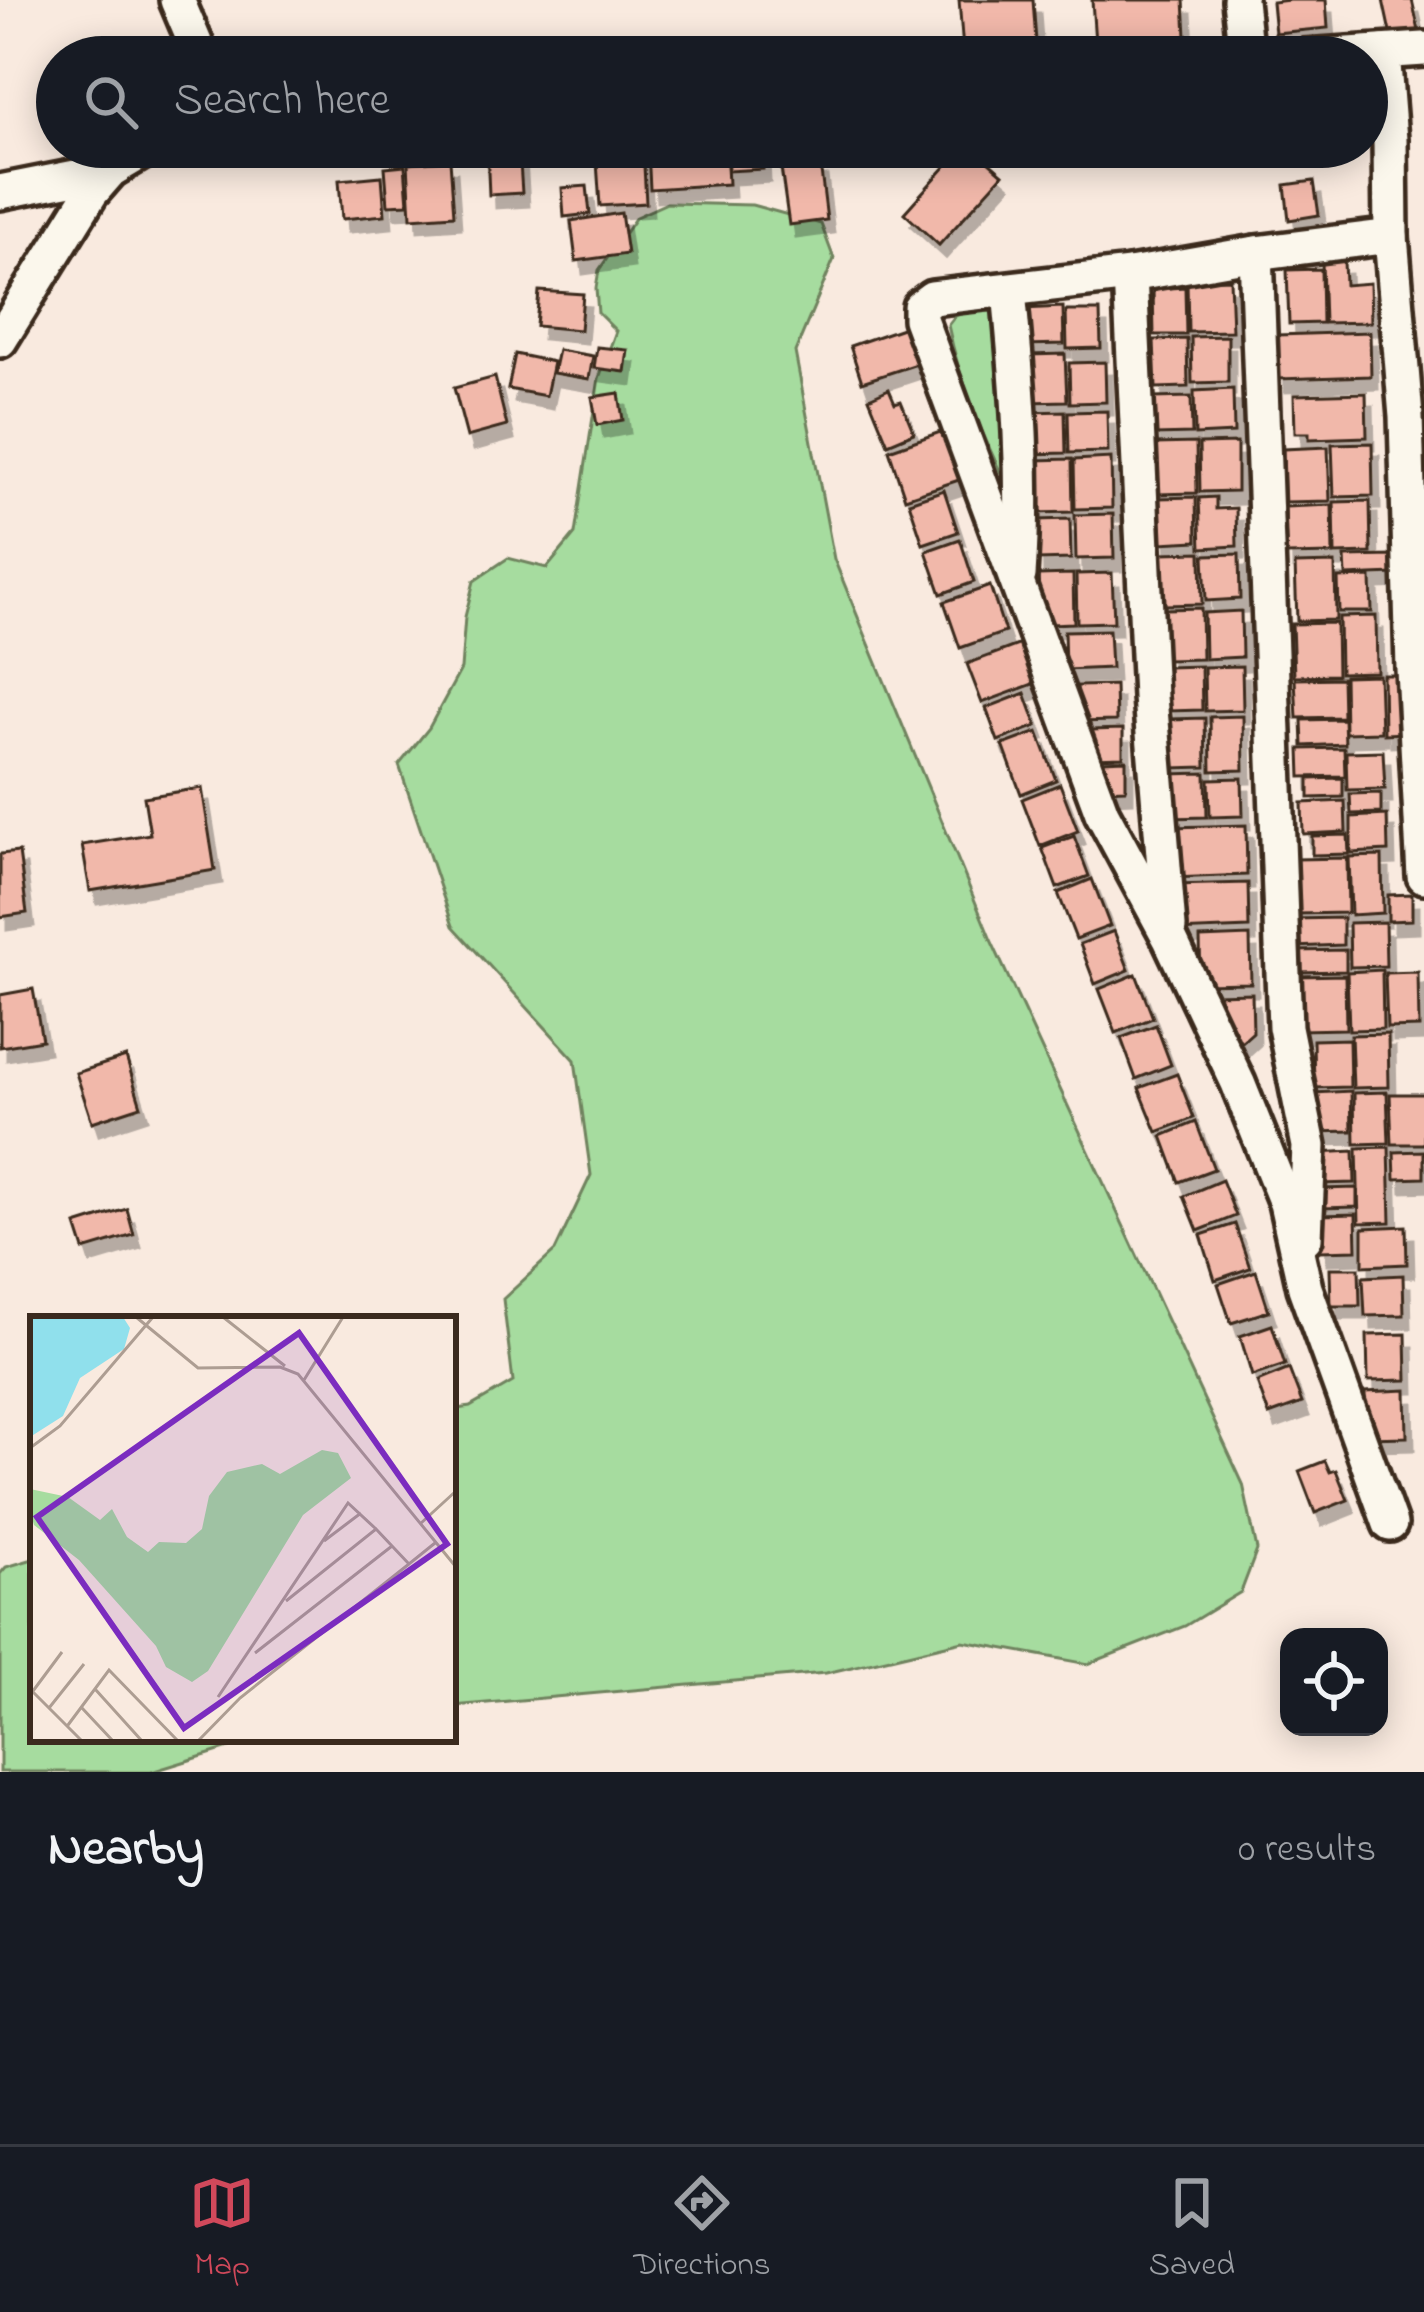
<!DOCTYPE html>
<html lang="en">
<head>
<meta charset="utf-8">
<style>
	body { margin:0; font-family:"Indie Flower",sans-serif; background:#242831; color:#f1f3f6 }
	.controls { position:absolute; right:36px; bottom:36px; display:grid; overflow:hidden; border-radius:24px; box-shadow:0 6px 30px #0003 }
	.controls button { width:108px; height:108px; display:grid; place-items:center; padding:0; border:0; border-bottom:3px solid #363941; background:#171b24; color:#f1f3f6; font:60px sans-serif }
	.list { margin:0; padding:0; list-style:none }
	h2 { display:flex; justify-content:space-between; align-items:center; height:156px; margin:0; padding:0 48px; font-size:51px }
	h2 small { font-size:39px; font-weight:400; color:#9ea1a6 }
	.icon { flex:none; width:66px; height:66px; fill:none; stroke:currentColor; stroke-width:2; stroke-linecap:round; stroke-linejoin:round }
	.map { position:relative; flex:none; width:1424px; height:1772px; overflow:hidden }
	.search { position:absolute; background:#171b24; box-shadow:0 6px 30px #0003; left:36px; right:36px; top:36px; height:132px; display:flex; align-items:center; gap:30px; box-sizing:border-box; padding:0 42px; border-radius:66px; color:#9ea1a6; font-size:45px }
	.sheet { height:372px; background:#171b24 }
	nav { display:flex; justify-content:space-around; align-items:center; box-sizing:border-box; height:168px; border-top:3px solid #363941; background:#171b24; font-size:33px; color:#9ea1a6 }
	nav a { display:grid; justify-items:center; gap:6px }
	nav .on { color:#d1495b }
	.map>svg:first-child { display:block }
</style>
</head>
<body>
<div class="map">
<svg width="1424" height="1772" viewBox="0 0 1424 1772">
	<defs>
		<filter id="shadow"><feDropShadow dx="7" dy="13" stdDeviation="0" flood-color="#0004"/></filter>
	</defs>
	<rect width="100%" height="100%" fill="#f9eadf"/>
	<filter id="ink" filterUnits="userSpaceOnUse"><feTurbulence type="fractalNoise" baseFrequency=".00833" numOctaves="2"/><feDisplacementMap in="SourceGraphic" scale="24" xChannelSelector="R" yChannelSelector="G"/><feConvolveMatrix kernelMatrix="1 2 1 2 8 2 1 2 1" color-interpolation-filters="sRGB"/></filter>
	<g filter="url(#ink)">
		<g fill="#a6dc9f" stroke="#70835e" stroke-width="3">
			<polygon points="667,203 752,205 821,224 834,259 795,352 834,559 991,940 1243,1484 1257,1550 1241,1592 1185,1626 1088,1664 963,1641 826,1673 453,1706 453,1410 470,1407 513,1382 503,1299 555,1251 591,1175 575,1060 453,926 399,765 429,728 461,669 465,617 474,581 508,558 547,568 575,534 599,378 616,331 598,313 596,288 599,270 636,217"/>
			<path d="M 971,310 L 1002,312 L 1011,494 C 984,439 960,385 948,325 L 955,316 Z"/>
			<polygon points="33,1559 33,1739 258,1739 151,1772 0,1772 0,1574 6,1567"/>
		</g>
		<g fill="#f1b8aa" stroke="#3b2a1e" stroke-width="3" filter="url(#shadow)">
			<polygon points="959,0 1033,0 1036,42 963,50"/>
			<polygon points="1092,0 1184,0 1186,36 1095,43"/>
			<polygon points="1289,0 1326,0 1328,28 1275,33 1272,2"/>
			<polygon points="1383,0 1412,0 1419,31 1391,37"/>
			<polygon points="519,147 522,193 489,195 487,149"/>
			<polygon points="596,147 643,147 646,203 600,206"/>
			<polygon points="700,147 726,147 728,184 650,189 648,150"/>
			<polygon points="727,147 762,147 763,169 728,171"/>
			<polygon points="963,147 972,147 1003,174 939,245 904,213"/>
			<polygon points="450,160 454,215 411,218 408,163"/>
			<polygon points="820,163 827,220 789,225 781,168"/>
			<polygon points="405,165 408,204 388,205 385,167"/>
			<polygon points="382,176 385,215 342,219 339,180"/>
			<polygon points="1314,181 1319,215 1289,220 1285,185"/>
			<polygon points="587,186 590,214 564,217 562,188"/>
			<polygon points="621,213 627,254 576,261 571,221"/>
			<polygon points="1344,261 1345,285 1370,283 1371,322 1324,323 1322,262"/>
			<polygon points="1321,269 1322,323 1289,324 1287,270"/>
			<polygon points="1230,279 1232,331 1188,332 1187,280"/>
			<polygon points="1185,287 1186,335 1154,335 1153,289"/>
			<polygon points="539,291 583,294 580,330 536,326"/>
			<polygon points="1063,307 1064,344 1024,345 1023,309"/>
			<polygon points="1066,311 1100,311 1101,348 1067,349"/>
			<polygon points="905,327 917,364 862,382 850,346"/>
			<polygon points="1370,332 1371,376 1278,379 1277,335"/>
			<polygon points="1228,336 1228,382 1192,383 1191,337"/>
			<polygon points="1187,339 1188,387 1156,388 1154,340"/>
			<polygon points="597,347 628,350 625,372 594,368"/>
			<polygon points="558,350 593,356 589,379 553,373"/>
			<polygon points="515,354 553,362 546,396 508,389"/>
			<polygon points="1065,354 1067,401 1029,402 1028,355"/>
			<polygon points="1105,362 1106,402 1070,403 1069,363"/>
			<polygon points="495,377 507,426 467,437 454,388"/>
			<polygon points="889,389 895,403 901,401 914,433 888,444 869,398"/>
			<polygon points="1233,389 1234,433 1195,435 1194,391"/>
			<polygon points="619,393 623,420 597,425 592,397"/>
			<polygon points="1366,393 1367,437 1309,439 1309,433 1295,433 1294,395"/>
			<polygon points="1191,397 1192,434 1154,435 1153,398"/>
			<polygon points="1065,411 1066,453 1031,454 1030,412"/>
			<polygon points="1107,411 1108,452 1069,453 1068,412"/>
			<polygon points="949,429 965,478 905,498 889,450"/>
			<polygon points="1196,443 1197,493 1156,494 1155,444"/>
			<polygon points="1237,443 1237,491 1200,492 1199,444"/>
			<polygon points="1372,443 1373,496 1334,497 1332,444"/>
			<polygon points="1328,447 1330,501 1284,502 1283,449"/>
			<polygon points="1111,458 1112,508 1075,509 1074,460"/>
			<polygon points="1072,459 1073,512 1035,513 1034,460"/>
			<polygon points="944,490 958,532 923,544 909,502"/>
			<polygon points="1196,497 1197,541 1160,543 1158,498"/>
			<polygon points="1216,497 1216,509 1236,508 1237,546 1201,548 1199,498"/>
			<polygon points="1370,501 1371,553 1335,554 1334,502"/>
			<polygon points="1332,505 1333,554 1286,555 1285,507"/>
			<polygon points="1113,514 1114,558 1076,559 1075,515"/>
			<polygon points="1070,519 1071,559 1037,560 1036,520"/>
			<polygon points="960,539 974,582 941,594 926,551"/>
			<polygon points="1201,552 1202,604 1163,605 1161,553"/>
			<polygon points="1239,554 1240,599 1206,601 1204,555"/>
			<polygon points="1394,556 1395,574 1346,576 1345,557"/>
			<polygon points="1335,563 1336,620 1297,621 1295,564"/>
			<polygon points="1112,573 1114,622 1077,623 1076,574"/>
			<polygon points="1073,574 1074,623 1049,624 1039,592 1038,575"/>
			<polygon points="1371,577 1372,612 1339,612 1338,578"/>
			<polygon points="990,586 1005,632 960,648 944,602"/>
			<polygon points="1201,608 1202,659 1166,660 1165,609"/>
			<polygon points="1241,611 1242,657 1205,659 1204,613"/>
			<polygon points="1376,616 1377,672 1340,673 1339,617"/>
			<polygon points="1336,623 1337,675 1294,676 1292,624"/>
			<polygon points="1109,630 1111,668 1065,670 1064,631"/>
			<polygon points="1026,642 1041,681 982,703 967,664"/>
			<polygon points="1201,666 1202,710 1168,711 1167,667"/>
			<polygon points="1242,666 1243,710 1205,711 1204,667"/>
			<polygon points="1379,675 1381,732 1345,733 1344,676"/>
			<polygon points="1383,675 1405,675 1406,733 1384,734"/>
			<polygon points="1342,678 1343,717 1297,718 1295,679"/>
			<polygon points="1115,685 1116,721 1077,722 1077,686"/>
			<polygon points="1025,693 1037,726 998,741 986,708"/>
			<polygon points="1243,716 1244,770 1211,771 1210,717"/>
			<polygon points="1205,718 1206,767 1171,768 1170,719"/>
			<polygon points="1344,719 1345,744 1303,746 1302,720"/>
			<polygon points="1123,729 1123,757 1092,758 1091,730"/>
			<polygon points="1038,732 1056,780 1021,794 1003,745"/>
			<polygon points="1344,748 1345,776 1301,777 1300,749"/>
			<polygon points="1383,751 1385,789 1347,790 1346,752"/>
			<polygon points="1126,760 1126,789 1103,790 1102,761"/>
			<polygon points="1206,773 1207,817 1169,818 1168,774"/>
			<polygon points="1242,778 1243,816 1210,817 1209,779"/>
			<polygon points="1343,778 1343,797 1309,798 1309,779"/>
			<polygon points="1060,784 1078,831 1040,846 1022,799"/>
			<polygon points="202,788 215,870 90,891 82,845 150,834 144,797"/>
			<polygon points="1381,793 1381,813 1351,814 1350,794"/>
			<polygon points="1345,801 1346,832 1303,834 1302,803"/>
			<polygon points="1387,815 1388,851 1351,853 1351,817"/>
			<polygon points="1246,825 1247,875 1172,878 1171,827"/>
			<polygon points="1348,835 1349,854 1312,855 1312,836"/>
			<polygon points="1074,836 1089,876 1057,888 1042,848"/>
			<polygon points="19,852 27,913 0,917 0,854"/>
			<polygon points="1382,856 1383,913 1351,915 1349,857"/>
			<polygon points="1347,858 1348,913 1297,914 1295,859"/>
			<polygon points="1092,879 1110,926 1076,939 1058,893"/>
			<polygon points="1248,883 1249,928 1175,931 1174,885"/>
			<polygon points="1412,894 1412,920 1388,921 1388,895"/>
			<polygon points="1343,918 1343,945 1293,947 1292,919"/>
			<polygon points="1385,922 1386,966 1350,967 1349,923"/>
			<polygon points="1114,931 1129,970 1095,984 1080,944"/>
			<polygon points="1250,936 1251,983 1201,984 1200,938"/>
			<polygon points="1346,950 1346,971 1296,972 1295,951"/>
			<polygon points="1382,970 1383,1029 1349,1030 1347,972"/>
			<polygon points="1418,972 1419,1027 1387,1028 1385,973"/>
			<polygon points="1136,974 1153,1018 1116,1033 1099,989"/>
			<polygon points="1345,975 1346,1029 1299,1030 1297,976"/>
			<polygon points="33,989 42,1040 0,1047 0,995"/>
			<polygon points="1252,993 1253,1032 1242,1042 1224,1042 1215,1016 1214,994"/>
			<polygon points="1156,1025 1171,1065 1136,1079 1121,1038"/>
			<polygon points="1388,1034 1389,1087 1353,1088 1351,1035"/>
			<polygon points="1349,1039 1350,1087 1314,1088 1313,1040"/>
			<polygon points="126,1057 141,1106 92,1122 76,1073"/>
			<polygon points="1177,1074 1194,1118 1157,1132 1139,1088"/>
			<polygon points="1351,1091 1352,1131 1315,1132 1314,1093"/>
			<polygon points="1387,1092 1389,1143 1355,1144 1354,1093"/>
			<polygon points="1390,1094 1424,1094 1424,1144 1392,1144"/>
			<polygon points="1196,1122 1214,1169 1179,1182 1162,1136"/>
			<polygon points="1389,1147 1391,1222 1359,1223 1357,1148"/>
			<polygon points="1354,1151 1355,1183 1318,1184 1317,1153"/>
			<polygon points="1424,1151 1424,1178 1395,1179 1394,1152"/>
			<polygon points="1222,1180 1236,1216 1198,1231 1184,1196"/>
			<polygon points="1357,1188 1357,1207 1320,1208 1320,1189"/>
			<polygon points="127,1209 134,1235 84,1250 76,1225"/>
			<polygon points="1356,1214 1357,1250 1320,1251 1319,1215"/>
			<polygon points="1235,1224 1250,1268 1215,1280 1201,1235"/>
			<polygon points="1406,1226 1407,1264 1363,1266 1363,1228"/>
			<polygon points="1330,1268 1359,1268 1360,1306 1331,1306"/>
			<polygon points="1256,1271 1269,1311 1231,1323 1218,1284"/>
			<polygon points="1403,1275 1404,1315 1365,1316 1363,1277"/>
			<polygon points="1272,1325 1285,1365 1252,1376 1240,1336"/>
			<polygon points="1406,1334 1407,1380 1368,1381 1367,1335"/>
			<polygon points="1289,1369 1302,1403 1269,1415 1257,1382"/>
			<polygon points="1406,1390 1407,1437 1366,1438 1365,1392"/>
			<polygon points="1325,1461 1330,1472 1336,1470 1348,1500 1315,1513 1299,1471"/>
		</g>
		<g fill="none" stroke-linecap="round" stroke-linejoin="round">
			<g stroke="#3b2a1e" stroke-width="42">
				<g id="minor">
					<polyline points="177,0 201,57"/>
					<polyline points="1240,0 1246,57"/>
					<polyline points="1304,57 1424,49"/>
					<polyline points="0,192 111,170"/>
					<polyline points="1391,236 1406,417 1413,669 1424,876"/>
					<polyline points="1256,253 1285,1027 1309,1146 1305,1238"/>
					<polyline points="1130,275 932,298 920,307 920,319 1102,813 1170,939 1238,1083 1286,1203 1305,1288 1390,1524"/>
					<path d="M 1009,291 C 1018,385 1026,480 1019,575"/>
					<polyline points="0,340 91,193 111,170 150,147"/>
					<polyline points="1169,927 1150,697 1130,275 1256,253 1391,236 1390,140 1383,52"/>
				</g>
			</g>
			<use href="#minor" stroke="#fbf7ec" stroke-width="33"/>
		</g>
	</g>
	<g transform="translate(30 1316)">
		<rect width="426" height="426" fill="#f9eadf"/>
		<path d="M 292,134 L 308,137 L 321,162 L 273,199 L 178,355 L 162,366 L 136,351 L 126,330 L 49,244 L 4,209 L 0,196 L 0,173 L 38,181 L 70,204 L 82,193 L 97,221 L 118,236 L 129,226 L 156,227 L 172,213 L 179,180 L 197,156 L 232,148 L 250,158 Z" fill="#a6dc9f"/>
		<path d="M 0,1 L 93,1 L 100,12 L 94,33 L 50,62 L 33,100 L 0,121 Z" fill="#90e0ec"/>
		<path fill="none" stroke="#ad9d92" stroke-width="3" d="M 106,1 L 168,52 L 250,51 L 268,58 L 426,251M 193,1 L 255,50M 274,64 L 313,1M 0,132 L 30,110 L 123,1M 390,208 L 426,175M 294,225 L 331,197M 256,285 L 346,213 L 379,248 L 405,227M 225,337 L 362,230M 0,373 L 52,425M 65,373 L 112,425M 3,375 L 32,336M 188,381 L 318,187 L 346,213M 19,392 L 54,348M 52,392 L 83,425M 38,409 L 79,354 L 148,425M 168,425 L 210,382 L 379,248"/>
		<path fill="#7b2cbf" fill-opacity="0.15" stroke="#7b2cbf" stroke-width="6" d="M 269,17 L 417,228 L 154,412 L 7,201 Z"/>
		<rect width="426" height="426" fill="none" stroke="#3b2a1e" stroke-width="6"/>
	</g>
</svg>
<div class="controls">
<button><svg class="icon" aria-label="locate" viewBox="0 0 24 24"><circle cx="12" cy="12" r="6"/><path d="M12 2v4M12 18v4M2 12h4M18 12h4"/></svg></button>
</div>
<div class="search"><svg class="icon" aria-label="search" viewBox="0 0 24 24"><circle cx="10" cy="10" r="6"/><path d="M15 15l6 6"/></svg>Search here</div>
</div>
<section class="sheet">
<h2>Nearby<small>0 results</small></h2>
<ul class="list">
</ul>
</section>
<nav>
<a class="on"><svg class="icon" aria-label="map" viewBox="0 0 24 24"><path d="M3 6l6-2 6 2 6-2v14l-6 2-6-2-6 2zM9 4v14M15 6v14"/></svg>Map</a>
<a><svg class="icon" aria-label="directions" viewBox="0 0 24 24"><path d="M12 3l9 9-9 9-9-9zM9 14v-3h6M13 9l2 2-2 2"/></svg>Directions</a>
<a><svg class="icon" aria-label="saved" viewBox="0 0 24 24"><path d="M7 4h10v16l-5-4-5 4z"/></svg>Saved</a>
</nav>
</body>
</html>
